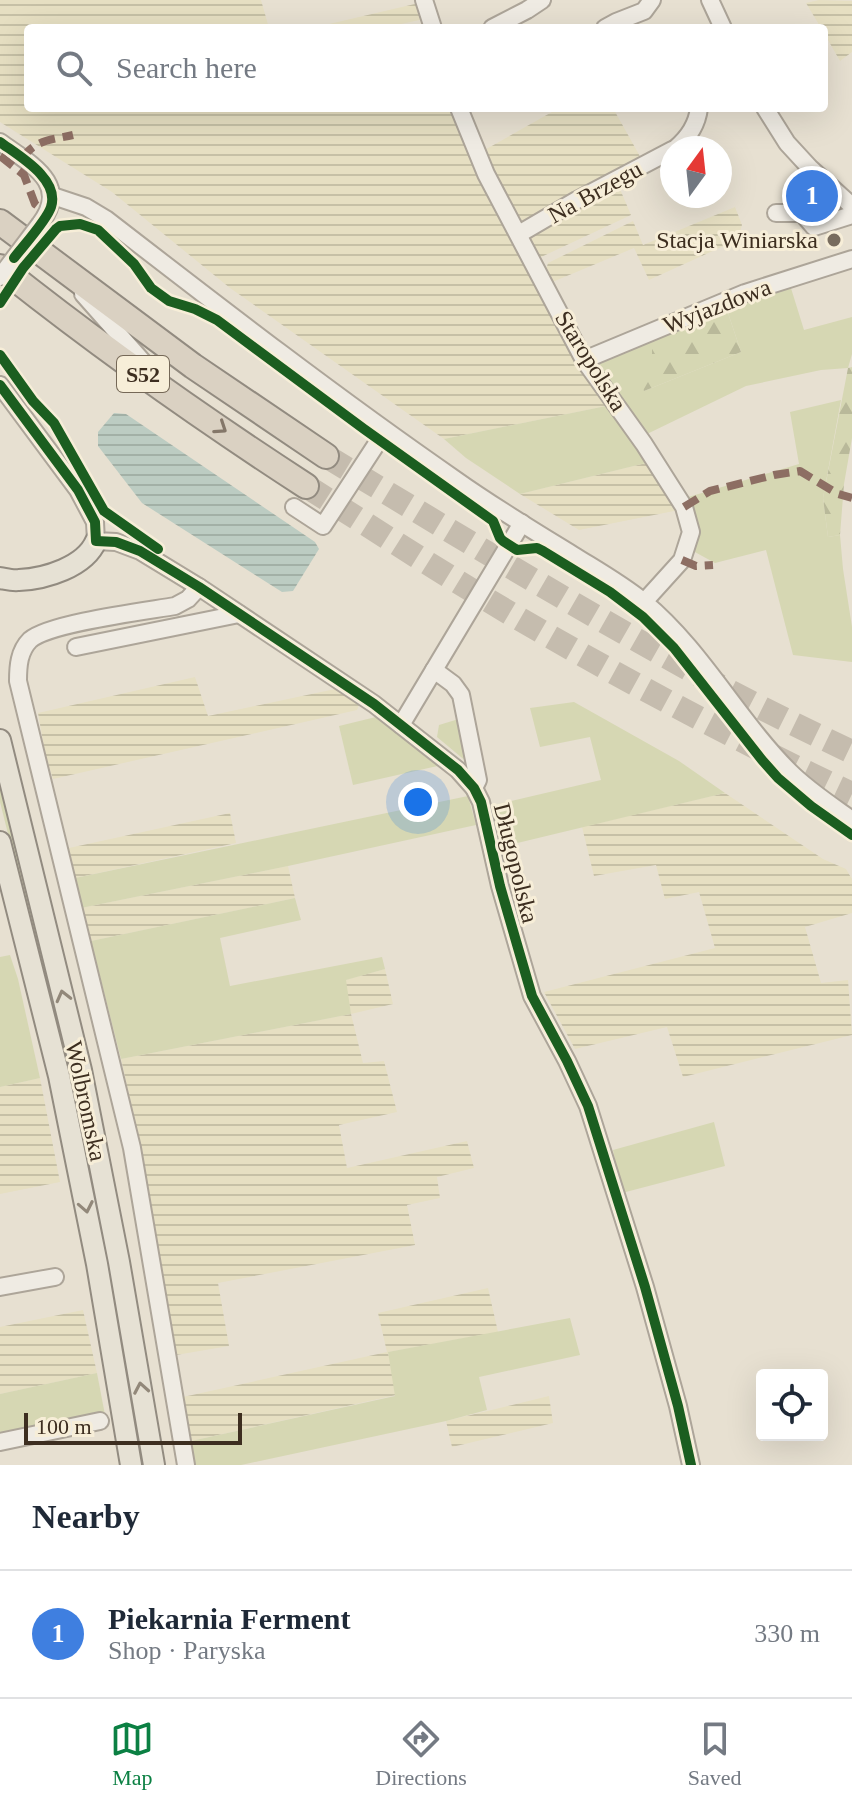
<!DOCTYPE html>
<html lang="en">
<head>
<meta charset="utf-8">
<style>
	body { margin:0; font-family:"Times New Roman",serif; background:#f2f2f3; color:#1f2937 }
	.controls { position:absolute; right:24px; bottom:24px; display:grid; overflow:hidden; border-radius:8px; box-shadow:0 8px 32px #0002 }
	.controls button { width:72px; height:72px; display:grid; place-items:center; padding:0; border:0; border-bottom:2px solid #e0e1e3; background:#fff; color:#1f2937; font:40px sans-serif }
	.compass { position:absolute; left:660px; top:136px; width:72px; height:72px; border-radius:50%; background:#fff; box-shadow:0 8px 32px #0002; rotate:15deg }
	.scale { position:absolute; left:24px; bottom:20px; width:218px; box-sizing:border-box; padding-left:8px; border:4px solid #3d2e20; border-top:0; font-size:22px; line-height:28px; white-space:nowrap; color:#3d2e20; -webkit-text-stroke:6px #f7eed8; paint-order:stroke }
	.you { position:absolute; left:418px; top:802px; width:28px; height:28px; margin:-20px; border:6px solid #fff; border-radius:50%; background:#1a73e8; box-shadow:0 0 0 12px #1a73e833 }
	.badge { display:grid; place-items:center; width:52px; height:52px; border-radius:50%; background:#0b8043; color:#fff; font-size:26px; font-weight:700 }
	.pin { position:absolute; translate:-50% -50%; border:4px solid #fff; box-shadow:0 2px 8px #0006 }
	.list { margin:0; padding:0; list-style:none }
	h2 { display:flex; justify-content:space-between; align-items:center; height:104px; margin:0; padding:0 32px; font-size:34px }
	h2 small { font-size:26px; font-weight:400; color:#747a83 }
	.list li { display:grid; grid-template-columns:52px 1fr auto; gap:24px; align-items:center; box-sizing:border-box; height:128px; padding:0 32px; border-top:2px solid #e0e1e3 }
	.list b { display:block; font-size:30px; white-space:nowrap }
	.list p { margin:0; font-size:26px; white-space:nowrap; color:#747a83 }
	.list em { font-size:26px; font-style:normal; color:#747a83 }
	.icon { flex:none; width:44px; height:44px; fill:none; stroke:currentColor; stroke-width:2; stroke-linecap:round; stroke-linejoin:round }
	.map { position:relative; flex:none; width:852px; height:1465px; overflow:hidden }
	.search { position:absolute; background:#fff; box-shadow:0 8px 32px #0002; left:24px; right:24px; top:24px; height:88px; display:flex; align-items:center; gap:20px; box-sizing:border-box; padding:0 28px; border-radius:8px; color:#747a83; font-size:30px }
	.sheet { height:232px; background:#fff }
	nav { display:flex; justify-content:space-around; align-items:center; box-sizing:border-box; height:112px; border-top:2px solid #e0e1e3; background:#fff; font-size:22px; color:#747a83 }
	nav a { display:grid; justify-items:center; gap:4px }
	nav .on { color:#0b8043 }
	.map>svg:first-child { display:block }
</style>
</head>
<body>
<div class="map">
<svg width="852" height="1465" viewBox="0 0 852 1465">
	<defs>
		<pattern id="farmland-rules" width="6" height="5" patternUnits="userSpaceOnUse" patternTransform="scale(2)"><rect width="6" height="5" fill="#e6dfc2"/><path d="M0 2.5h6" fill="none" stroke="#c6c0a6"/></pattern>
		<pattern id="forest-firs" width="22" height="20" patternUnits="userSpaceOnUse" patternTransform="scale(2)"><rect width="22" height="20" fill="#d6d7b3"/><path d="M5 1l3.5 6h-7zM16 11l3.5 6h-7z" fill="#b9b99a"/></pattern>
		<pattern id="water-rules" width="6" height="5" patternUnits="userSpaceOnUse" patternTransform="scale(2)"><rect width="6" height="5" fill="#bcccc2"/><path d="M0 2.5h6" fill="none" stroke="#a2b0a6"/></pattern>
	</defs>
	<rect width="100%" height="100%" fill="#e7e0d1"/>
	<g fill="url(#farmland-rules)">
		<polygon points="0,0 261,0 269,28 28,28 28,108 454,108 611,405 444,439 230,288 112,192 0,122"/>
		<polygon points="819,0 852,1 852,52 840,61 824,33 824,28 821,28 806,3"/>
		<polygon points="419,3 424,19 383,28 312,28"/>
		<polygon points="559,108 613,108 642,160 522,228 481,152"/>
		<polygon points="617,182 631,215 539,258 529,243 531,235"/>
		<polygon points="735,207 742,225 737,240 649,280 634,248 550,283 545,273 548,263 633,221 643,245"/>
		<polygon points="650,462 679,510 579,530 520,494"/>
		<polygon points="195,677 208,716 335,689 360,703 357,710 53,779 45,753 38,713"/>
		<polygon points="725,793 823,859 846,869 852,879 852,913 805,927 821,983 848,980 852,1035 683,1077 667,1027 575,1049 544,992 715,948 699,892 665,899 656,865 594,876 582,827"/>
		<polygon points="230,813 236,843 75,878 69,848"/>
		<polygon points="288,866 295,898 91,941 81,908"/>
		<polygon points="385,969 393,1004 351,1014 363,1063 384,1061 397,1112 339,1125 347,1168 467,1141 474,1168 437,1177 440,1198 407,1205 415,1245 218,1283 229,1346 176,1355 139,1138 121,1059 351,1014 345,980"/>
		<polygon points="40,1078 60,1182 0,1194 0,1087"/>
		<polygon points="488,1288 498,1332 388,1352 396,1395 191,1441 183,1397 387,1352 378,1313"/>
		<polygon points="83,1310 97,1373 0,1394 0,1327"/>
		<polygon points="549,1396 553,1423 452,1447 446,1421"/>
	</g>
	<g fill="#d6d7b3">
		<polygon points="790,285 804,330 852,317 852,354 848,368 821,370 746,386 647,434 599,369 601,360 652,337 652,357 644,391 741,352 726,307"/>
		<polygon points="841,400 823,498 828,537 840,535 843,569 852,627 852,662 793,655 766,550 715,563 693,551 685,498 799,464 790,412"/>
		<polygon points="611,405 650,462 520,494 466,458 444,439"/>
		<polygon points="574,702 679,761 725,793 501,847 490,806 601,780 590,737 540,747 530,708"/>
		<polygon points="380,716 442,765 353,785 339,726"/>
		<polygon points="462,718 467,762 437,737 439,725"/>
		<polygon points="0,785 74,1079 96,1183 145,1465 141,1465 98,1209 70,1080 0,802"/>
		<polygon points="468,796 476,825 288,866 81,908 75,878"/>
		<polygon points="295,898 301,920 220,938 230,986 382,957 385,969 346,980 351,1014 121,1059 91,941"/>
		<polygon points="10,955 18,979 40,1078 0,1087 0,957"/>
		<polygon points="714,1122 725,1166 622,1193 613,1150"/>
		<polygon points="570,1318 580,1355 479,1377 487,1410 446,1421 241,1465 194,1465 191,1441 395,1396 388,1352"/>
		<polygon points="97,1373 105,1415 0,1437 0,1394"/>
	</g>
	<g fill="url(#forest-firs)">
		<polygon points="726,307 741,352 644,391 635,367 652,357 652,337"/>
		<polygon points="852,367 852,438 844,484 840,535 828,537 823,498 848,368"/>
	</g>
	<polygon fill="url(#water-rules)" points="114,413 126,414 315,542 319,549 293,591 282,592 142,503 98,446 98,432"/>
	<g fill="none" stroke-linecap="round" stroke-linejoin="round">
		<g stroke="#c5bcae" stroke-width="24" stroke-dasharray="24 12" stroke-linecap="butt">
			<path d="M 326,456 C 455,534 584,612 716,684 C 760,708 806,730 852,752"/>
			<path d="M 306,486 C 385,536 463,587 544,633 C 645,691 747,745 852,794"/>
		</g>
		<g stroke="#ada599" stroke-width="20">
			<g id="minor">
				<polyline points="424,0 433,28"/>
				<polyline points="710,0 723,28"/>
				<polyline points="492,28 527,10 542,0"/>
				<polyline points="605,28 616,22 644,11 652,0"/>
				<polyline points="459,108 486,174 584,360 644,444 684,507 691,532 682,560 644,602"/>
				<polyline points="765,108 787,143 810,168 852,206"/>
				<path d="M 0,142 C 30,164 71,183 40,224"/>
				<path d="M 676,148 C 689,137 697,125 699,108"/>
				<path d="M 53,196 L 86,207 L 106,219 C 221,308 336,397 456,480 C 494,507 534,531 573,555 C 597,570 622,584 644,602 C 702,650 737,719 790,772 C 808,790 831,805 852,820"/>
				<polyline points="776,213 802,213 814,227 852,215"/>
				<polyline points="519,234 577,200 672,150"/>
				<polyline points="83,294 152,372"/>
				<polyline points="584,360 745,293 852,259"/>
				<polyline points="0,385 78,490 95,522 96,541 116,542 140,551 199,587 374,704 458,770 474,788 481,802 500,886 532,996 567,1061 588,1106 645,1287 678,1406 691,1465"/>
				<polyline points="294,507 323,526 385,431"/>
				<polyline points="76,647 239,614"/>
				<polyline points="434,670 453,684 461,695 478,780 474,788"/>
				<polyline points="401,725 522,523"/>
				<polyline points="0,1287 55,1277"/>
				<polyline points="0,1442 100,1421"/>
				<path d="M 186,1465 L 132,1148 L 18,681 C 18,666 19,651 30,640 C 49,623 146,611 175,606 L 188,599 L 199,587"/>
			</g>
		</g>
		<g stroke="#928b80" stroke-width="24">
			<g id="major">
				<path d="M 0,578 C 6,579 13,581 19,580 C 45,579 85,567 96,541"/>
				<polyline points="0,740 81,1070 119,1262 154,1465"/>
				<polyline points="0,842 59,1076 97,1264 131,1465"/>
			</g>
		</g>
		<g stroke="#928b80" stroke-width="28">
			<g id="highway">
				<polyline points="0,222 193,366 326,456"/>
				<path d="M 0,267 C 98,345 201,418 306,486"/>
			</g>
		</g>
		<use href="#minor" stroke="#efebe3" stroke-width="16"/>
		<use href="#major" stroke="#e6e1d4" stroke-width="20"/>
		<use href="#highway" stroke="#dad1c2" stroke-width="24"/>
		<g stroke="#ada599" stroke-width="20" stroke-linecap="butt">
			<polyline id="minor-bridge" points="0,277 40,224"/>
		</g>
		<use href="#minor-bridge" stroke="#efebe3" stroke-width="16"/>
		<g stroke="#8d6e63" stroke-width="8" stroke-dasharray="16 8" stroke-linecap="butt">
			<polyline points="0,156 24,175 35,204 53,218"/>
			<path d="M 22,159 C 35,139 52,140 73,135"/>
			<polyline points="684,507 710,491 774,475 800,471 838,494 852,498"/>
			<polyline points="682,560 696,566 713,565"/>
		</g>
		<g stroke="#f7eed8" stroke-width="15">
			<g id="cycleway">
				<path d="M 0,142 C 19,156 60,179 51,207 C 47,220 24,245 14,258"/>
				<polyline points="0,303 23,268 56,229 60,226 80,224 98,230 134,264 151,288 169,301 195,309 217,320 364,429 493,521 500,538 503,541 517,550 537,548 543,551 610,592 643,617 674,648 762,760 778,778 811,806 852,835"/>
				<polyline points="0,355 33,401 54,423 104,511 158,549"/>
				<polyline points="0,385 78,490 95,522 96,541 116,542 140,551 199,587 374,704 458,770 474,788 481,802 500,886 532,996 567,1061 588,1106 645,1287 678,1406 691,1465"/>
			</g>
		</g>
		<use href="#cycleway" stroke="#1b5e20" stroke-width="10"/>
	</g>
	<defs><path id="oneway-chevron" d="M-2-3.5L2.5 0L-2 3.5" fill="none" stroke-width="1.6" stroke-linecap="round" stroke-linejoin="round" transform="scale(2)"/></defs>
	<use stroke="#847769" href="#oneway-chevron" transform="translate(221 428) rotate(34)"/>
	<g stroke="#92887a">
		<use href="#oneway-chevron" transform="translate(63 996) rotate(-104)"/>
		<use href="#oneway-chevron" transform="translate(86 1207) rotate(79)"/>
		<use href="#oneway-chevron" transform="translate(141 1388) rotate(-100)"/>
	</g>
	<circle fill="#786c5e" stroke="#f7eed8" stroke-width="3" cx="834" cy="240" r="8"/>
	<g text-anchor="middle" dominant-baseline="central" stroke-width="6" stroke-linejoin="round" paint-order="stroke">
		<rect fill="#f7eed8" stroke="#756857" stroke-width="2" x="117" y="356" width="52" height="36" rx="6"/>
		<g font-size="22" font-weight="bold" fill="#3d2e20">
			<text x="143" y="374">S52</text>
		</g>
		<g font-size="24" fill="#3d2e20" stroke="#f7eed8">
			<text transform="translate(595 192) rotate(-29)">Na Brzegu</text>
			<text transform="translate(717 306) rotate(-21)">Wyjazdowa</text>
			<text transform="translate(591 361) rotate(58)">Staropolska</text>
			<text transform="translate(516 863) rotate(76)">Długopolska</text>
			<text transform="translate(86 1101) rotate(78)">Wolbromska</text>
		</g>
		<g font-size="24" fill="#3d2e20" stroke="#f7eed8" text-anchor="end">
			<text x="818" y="240">Stacja Winiarska</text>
		</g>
	</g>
</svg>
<div class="controls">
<button><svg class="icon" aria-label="locate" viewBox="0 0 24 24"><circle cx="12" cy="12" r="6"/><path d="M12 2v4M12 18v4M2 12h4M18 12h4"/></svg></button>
</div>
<svg class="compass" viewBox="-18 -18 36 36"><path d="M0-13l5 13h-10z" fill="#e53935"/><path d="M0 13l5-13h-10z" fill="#747a83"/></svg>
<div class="scale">100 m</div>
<div class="you"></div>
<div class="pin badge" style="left:812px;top:196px;background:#3f7fe0">1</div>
<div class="search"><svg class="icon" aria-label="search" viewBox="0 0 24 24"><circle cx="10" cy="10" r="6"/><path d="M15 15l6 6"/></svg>Search here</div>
</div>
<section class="sheet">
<h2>Nearby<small></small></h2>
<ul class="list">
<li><span class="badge" style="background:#3f7fe0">1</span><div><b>Piekarnia Ferment</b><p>Shop · Paryska</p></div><em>330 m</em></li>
</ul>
</section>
<nav>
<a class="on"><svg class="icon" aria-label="map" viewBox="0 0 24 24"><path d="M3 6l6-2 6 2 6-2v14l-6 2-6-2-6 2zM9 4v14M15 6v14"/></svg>Map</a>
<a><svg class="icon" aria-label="directions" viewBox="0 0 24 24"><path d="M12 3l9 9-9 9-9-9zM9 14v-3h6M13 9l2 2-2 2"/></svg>Directions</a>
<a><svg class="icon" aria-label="saved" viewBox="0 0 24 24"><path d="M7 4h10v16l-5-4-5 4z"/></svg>Saved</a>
</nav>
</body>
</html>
